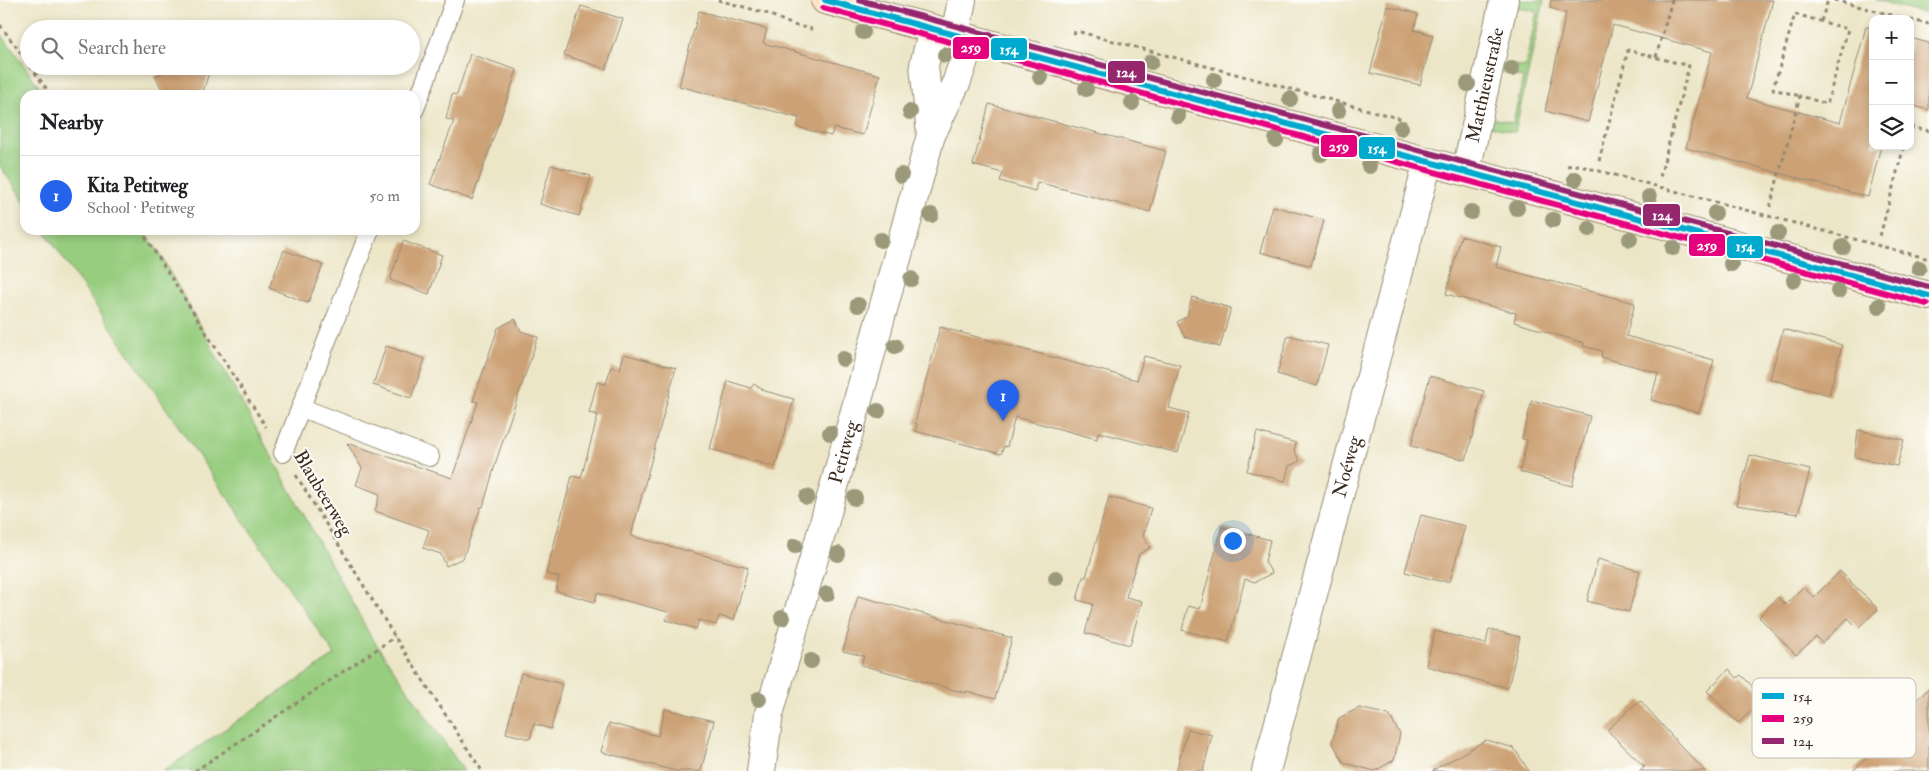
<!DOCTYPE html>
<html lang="en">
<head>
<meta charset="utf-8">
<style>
	body { margin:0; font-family:"IM FELL Double Pica",serif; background:#f6f6f6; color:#202124 }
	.controls { position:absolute; right:15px; top:15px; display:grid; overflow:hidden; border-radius:10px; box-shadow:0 2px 8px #0003 }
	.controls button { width:45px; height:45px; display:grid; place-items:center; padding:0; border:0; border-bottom:1px solid #e0e0e0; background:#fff; color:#202124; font:25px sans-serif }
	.you { position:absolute; left:1232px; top:540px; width:18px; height:18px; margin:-12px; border:4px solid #fff; border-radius:50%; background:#1a73e8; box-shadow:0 0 0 8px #1a73e833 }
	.badge { display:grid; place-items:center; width:32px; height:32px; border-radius:50%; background:#2563eb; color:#fff; font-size:16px; font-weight:700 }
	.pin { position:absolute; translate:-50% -41px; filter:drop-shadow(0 1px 2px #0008) }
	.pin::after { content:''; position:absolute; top:26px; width:18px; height:15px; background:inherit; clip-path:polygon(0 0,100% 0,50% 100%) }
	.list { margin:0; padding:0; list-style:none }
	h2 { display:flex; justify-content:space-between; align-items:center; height:65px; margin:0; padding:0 20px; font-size:21px }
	h2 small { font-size:16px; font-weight:400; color:#757577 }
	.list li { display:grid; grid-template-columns:32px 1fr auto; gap:15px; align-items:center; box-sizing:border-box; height:80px; padding:0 20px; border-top:1px solid #e0e0e0 }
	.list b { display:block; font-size:19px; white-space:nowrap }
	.list p { margin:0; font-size:16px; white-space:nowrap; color:#757577 }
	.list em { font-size:16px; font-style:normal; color:#757577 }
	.icon { flex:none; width:28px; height:28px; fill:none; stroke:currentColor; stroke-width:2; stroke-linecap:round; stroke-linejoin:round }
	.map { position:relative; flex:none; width:1929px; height:771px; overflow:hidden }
	.search { position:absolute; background:#fff; box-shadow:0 2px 8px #0003; left:20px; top:20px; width:400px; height:55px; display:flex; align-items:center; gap:12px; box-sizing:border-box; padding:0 18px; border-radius:28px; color:#757577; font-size:19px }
	.panel { position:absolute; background:#fff; box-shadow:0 2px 8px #0003; left:20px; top:90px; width:400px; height:145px; border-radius:15px }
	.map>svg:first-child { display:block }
</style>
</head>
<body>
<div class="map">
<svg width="1929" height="771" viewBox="0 0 1929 771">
	<rect width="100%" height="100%" fill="#fdfcf7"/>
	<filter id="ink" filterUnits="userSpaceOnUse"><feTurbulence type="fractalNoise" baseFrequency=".02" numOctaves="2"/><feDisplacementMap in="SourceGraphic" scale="10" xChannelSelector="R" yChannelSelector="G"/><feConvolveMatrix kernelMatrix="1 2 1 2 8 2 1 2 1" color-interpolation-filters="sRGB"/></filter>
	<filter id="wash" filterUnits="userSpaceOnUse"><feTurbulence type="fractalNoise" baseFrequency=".0096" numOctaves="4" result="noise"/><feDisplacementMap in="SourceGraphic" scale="20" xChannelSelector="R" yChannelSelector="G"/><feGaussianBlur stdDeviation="1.12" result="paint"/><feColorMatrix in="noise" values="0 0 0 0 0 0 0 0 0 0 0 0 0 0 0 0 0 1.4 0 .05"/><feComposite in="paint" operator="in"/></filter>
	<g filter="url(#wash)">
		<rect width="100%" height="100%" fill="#ece6c7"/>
		<g fill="#97cd7f" stroke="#697c4e">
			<polygon points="1517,0 1544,0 1515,132 1490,126 1492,118 1513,123 1523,78 1501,73 1504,63 1525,67 1537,12 1516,7"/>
			<polygon points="1876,0 1929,0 1929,15"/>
			<polygon points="0,32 45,95 25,95 25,202 0,166"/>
			<polygon points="44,230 143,230 159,252 370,635 464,771 163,771 335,655"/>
		</g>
		<g id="blocks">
			<g fill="#cca174">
				<polygon points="1551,0 1773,0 1747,98 1840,123 1866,27 1873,28 1873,146 1881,146 1868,197 1686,148 1712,52 1613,25 1588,122 1545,111 1566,13 1550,8"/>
				<polygon points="581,6 623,19 606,69 564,55"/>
				<polygon points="1387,6 1418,14 1414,30 1433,35 1420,85 1370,73"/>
				<polygon points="699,11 767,29 763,43 880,75 863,135 834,128 831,136 797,127 799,118 679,86"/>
				<polygon points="1910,38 1929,43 1929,110 1910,105"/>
				<polygon points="470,54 517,70 472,200 430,184 454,121 446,119 452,94 457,95"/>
				<polygon points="168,66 211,66 202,95 165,95 155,76 166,71"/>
				<polygon points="989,104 1166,151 1150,212 1037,182 1035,191 1000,181 1003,173 973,165"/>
				<polygon points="551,165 591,176 579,216 540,204"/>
				<polygon points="1273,206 1324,220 1311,266 1260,252"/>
				<polygon points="1461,236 1501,247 1496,267 1635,303 1626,336 1714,360 1699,413 1651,400 1658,373 1601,357 1602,351 1583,346 1584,343 1514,322 1516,313 1446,294"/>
				<polygon points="403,241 442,255 429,294 390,280"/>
				<polygon points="284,250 323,265 308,303 269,288"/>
				<polygon points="1192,297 1231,308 1220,347 1185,337 1177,322 1187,316"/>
				<polygon points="515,319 521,331 538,337 497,458 483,507 481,507 463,558 446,566 441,554 423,548 429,530 375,511 380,494 356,485 362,468 347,443 452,478 478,402 473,401 498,328"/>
				<polygon points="940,327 1137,380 1144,356 1180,365 1169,408 1189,413 1178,453 1098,432 1097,439 1015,417 1007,447 1004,446 1001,454 915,431 917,424 915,423"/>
				<polygon points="1783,329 1842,345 1829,395 1770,379"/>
				<polygon points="1288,335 1328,345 1317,386 1277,374"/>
				<polygon points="386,346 425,359 411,398 373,385"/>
				<polygon points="624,354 676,368 631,536 748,567 734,620 719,616 716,625 699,620 696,629 666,620 668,612 597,593 595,602 556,591 559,577 546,574 572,476 581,478 598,415 589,413 597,382 606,384 611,367 620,369"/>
				<polygon points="1430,376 1484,391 1466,460 1411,446"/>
				<polygon points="728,381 751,388 754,384 765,391 794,399 775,467 710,449"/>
				<polygon points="1532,400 1590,416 1572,486 1520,472 1527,440 1522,439"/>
				<polygon points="1858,430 1904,440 1897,466 1855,457"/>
				<polygon points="1257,432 1296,443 1294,450 1300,461 1289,466 1285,481 1247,471"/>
				<polygon points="1750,455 1810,470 1798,514 1736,505"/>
				<polygon points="1109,497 1151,508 1143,536 1150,548 1139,554 1126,597 1142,601 1130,645 1085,633 1093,604 1077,600 1083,577 1086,577"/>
				<polygon points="1421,515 1465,526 1450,581 1439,581 1405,572"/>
				<polygon points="1222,527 1270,540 1265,562 1272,573 1255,582 1245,579 1228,642 1182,630 1188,606 1200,609"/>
				<polygon points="1598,559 1640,571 1629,612 1587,601"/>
				<polygon points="1840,571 1878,609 1858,628 1848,618 1822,643 1816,637 1796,655 1759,617 1778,597 1785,605 1803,587 1814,597"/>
				<polygon points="858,596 1012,638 995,699 966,691 966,693 861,665 864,656 843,651"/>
				<polygon points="1489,629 1520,637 1508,688 1426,666 1435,631 1486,644"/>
				<polygon points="1729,669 1737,678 1741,675 1765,699 1738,723 1707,691"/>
				<polygon points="521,673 562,684 551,729 534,724 530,739 506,733"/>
				<polygon points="1929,688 1929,771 1853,771 1902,724 1897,719"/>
				<polygon points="1640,700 1678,743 1705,771 1639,771 1645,767 1607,730"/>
				<polygon points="1359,708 1389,715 1400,734 1394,760 1375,771 1344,763 1332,742 1339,718"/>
				<polygon points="665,709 714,721 701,771 676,771 601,752 609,723 658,736"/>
				<polygon points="1188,729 1212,735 1203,771 1176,771"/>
				<polygon points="1486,740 1514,748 1529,771 1432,771"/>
			</g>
		</g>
	</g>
	<g filter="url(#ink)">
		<use href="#blocks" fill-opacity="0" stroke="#948872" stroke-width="1"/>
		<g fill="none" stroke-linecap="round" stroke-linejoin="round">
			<g stroke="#948872" stroke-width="20">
				<g id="lane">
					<polyline points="415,109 455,0"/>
					<polyline points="302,408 430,457"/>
					<polyline points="283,453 370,230"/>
				</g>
			</g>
			<g stroke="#948872" stroke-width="30">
				<g id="street">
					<polyline points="955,35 962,0"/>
					<polyline points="931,135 924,65 933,29"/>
					<path id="s1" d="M 1466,171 L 1504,0"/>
					<path id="s2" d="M 761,771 L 769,714 L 823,527 L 931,135 L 957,81 L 971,39"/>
					<path id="s3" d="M 1266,771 L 1428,162"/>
				</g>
			</g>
			<g stroke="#948872" stroke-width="30">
				<polyline id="secondary" points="825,0 1929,296"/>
			</g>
			<g stroke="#948872" stroke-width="3" stroke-dasharray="4 4" stroke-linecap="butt">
				<polyline points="718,0 766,13 793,25 812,29"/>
				<polyline points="1834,0 1907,19"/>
				<polyline points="1910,20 1929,24"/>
				<polyline points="1821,21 1828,0"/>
				<polyline points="0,25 29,64"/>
				<polyline points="1072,33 1080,32 1398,118 1405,122"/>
				<polyline points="1656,57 1672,0"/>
				<polyline points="30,66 51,95"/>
				<polyline points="1910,127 1929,131"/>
				<polyline points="1599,161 1628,50 1689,66 1660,177"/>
				<polyline points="1567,166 1577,165 1929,259"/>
				<polyline points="1770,207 1800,96 1827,104 1848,29 1795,14 1773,89 1800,96"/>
				<polyline points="141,230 266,427"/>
				<polyline points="1880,236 1904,146"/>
				<polyline points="296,475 395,637 482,771"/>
				<polyline points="195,771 395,637"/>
			</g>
			<use href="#lane" stroke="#fff" stroke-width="18"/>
			<use href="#street" stroke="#fff" stroke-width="28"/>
			<use href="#secondary" stroke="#ffe4c6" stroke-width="28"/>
			<g stroke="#fdfcf7" stroke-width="10">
				<polyline id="bus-1" points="825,0 1929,296"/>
			</g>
			<g stroke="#fdfcf7" stroke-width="10">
				<polyline id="bus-2" points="823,8 1927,304"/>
			</g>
			<g stroke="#fdfcf7" stroke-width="10">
				<polyline id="bus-3" points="859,0 1929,287"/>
			</g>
			<use href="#bus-1" stroke="#00a9ce" stroke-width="6"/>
			<use href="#bus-2" stroke="#e5007d" stroke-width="6"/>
			<use href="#bus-3" stroke="#95276e" stroke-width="6"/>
		</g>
		<g fill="#9a9a7a">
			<circle cx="863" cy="32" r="8"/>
			<circle cx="945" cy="55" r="8"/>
			<circle cx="1151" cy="62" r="8"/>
			<circle cx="1512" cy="69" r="8"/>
			<circle cx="1040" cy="77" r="8"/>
			<circle cx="1214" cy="80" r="8"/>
			<circle cx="1468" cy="84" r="8"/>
			<circle cx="1086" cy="89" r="8"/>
			<circle cx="1290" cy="99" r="8"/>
			<circle cx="1132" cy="103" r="8"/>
			<circle cx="1338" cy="111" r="8"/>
			<circle cx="910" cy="112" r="8"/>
			<circle cx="1178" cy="116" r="8"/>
			<circle cx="1401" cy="128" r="8"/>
			<circle cx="1276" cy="140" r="8"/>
			<circle cx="1321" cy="154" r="8"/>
			<circle cx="1369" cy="166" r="8"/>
			<circle cx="901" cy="175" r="8"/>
			<circle cx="1575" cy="179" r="8"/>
			<circle cx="1649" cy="197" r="8"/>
			<circle cx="1517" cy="208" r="8"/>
			<circle cx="1471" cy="212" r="8"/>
			<circle cx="1715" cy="213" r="8"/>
			<circle cx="931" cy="215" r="8"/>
			<circle cx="1553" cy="220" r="8"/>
			<circle cx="1589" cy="229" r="8"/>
			<circle cx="1778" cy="233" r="8"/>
			<circle cx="1630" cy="239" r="8"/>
			<circle cx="881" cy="240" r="8"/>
			<circle cx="1843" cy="247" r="8"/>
			<circle cx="1673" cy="248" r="8"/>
			<circle cx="1731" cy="264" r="8"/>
			<circle cx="1919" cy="268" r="8"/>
			<circle cx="911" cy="279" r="8"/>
			<circle cx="1794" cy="280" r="8"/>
			<circle cx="1838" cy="291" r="8"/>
			<circle cx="858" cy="305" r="8"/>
			<circle cx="1879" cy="306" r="8"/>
			<circle cx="895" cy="346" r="8"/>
			<circle cx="843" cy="359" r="8"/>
			<circle cx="878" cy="411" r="8"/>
			<circle cx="830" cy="433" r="8"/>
			<circle cx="807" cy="497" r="8"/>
			<circle cx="855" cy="498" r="8"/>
			<circle cx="795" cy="546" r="8"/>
			<circle cx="838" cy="554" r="8"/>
			<circle cx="1056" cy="578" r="8"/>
			<circle cx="827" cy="594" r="8"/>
			<circle cx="782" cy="618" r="8"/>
			<circle cx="811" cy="661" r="8"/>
			<circle cx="759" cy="699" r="8"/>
		</g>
	</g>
	<g text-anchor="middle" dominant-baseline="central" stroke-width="4" stroke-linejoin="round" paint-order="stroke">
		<g font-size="19" fill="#3b2a1e" stroke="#fdfcf7">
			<text stroke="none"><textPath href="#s1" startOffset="88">Matthieustraße</textPath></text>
			<text stroke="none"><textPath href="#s2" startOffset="330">Petitweg</textPath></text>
			<text stroke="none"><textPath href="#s3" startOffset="315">Noéweg</textPath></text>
			<text transform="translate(323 493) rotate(59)">Blaubeerweg</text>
		</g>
	</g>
	<rect x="1752" y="678" width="164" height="80" rx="8" fill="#fdfcf7" stroke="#c3bdb6" stroke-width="1"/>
	<rect x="1762" y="693" width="22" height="6" fill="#00a9ce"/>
	<rect x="1762" y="715" width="22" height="7" fill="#e5007d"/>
	<rect x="1762" y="738" width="22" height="6" fill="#95276e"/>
	<g font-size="14" fill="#3b2a1e">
		<text x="1793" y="701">154</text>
		<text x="1793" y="723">259</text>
		<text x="1793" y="746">124</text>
	</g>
	<g stroke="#fdfcf7" stroke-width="2">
		<rect x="952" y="36" width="38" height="24" rx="5" fill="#e5007d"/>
		<rect x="990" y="37" width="38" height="24" rx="5" fill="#00a9ce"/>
		<rect x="1107" y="60" width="39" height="24" rx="5" fill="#95276e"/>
		<rect x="1320" y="134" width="38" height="24" rx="5" fill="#e5007d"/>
		<rect x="1358" y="136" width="38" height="24" rx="5" fill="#00a9ce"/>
		<rect x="1642" y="203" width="39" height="24" rx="5" fill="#95276e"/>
		<rect x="1688" y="233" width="38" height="24" rx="5" fill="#e5007d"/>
		<rect x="1726" y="235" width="38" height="24" rx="5" fill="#00a9ce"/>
	</g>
	<g font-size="14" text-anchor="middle" font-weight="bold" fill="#fff">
		<text x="971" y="52">259</text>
		<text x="1009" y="54">154</text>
		<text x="1126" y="77">124</text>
		<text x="1339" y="151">259</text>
		<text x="1377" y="153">154</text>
		<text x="1662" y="220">124</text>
		<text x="1707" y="250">259</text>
		<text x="1745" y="251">154</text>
	</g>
</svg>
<div class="controls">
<button>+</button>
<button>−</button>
<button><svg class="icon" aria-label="layers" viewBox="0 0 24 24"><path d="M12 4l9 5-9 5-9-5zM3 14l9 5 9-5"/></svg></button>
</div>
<div class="you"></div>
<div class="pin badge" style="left:1003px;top:421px">1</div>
<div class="search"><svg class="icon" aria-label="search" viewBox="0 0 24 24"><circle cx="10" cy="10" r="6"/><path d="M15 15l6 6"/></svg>Search here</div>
<section class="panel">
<h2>Nearby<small></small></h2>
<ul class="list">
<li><span class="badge">1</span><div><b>Kita Petitweg</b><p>School · Petitweg</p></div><em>50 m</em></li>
</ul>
</section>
</div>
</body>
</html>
